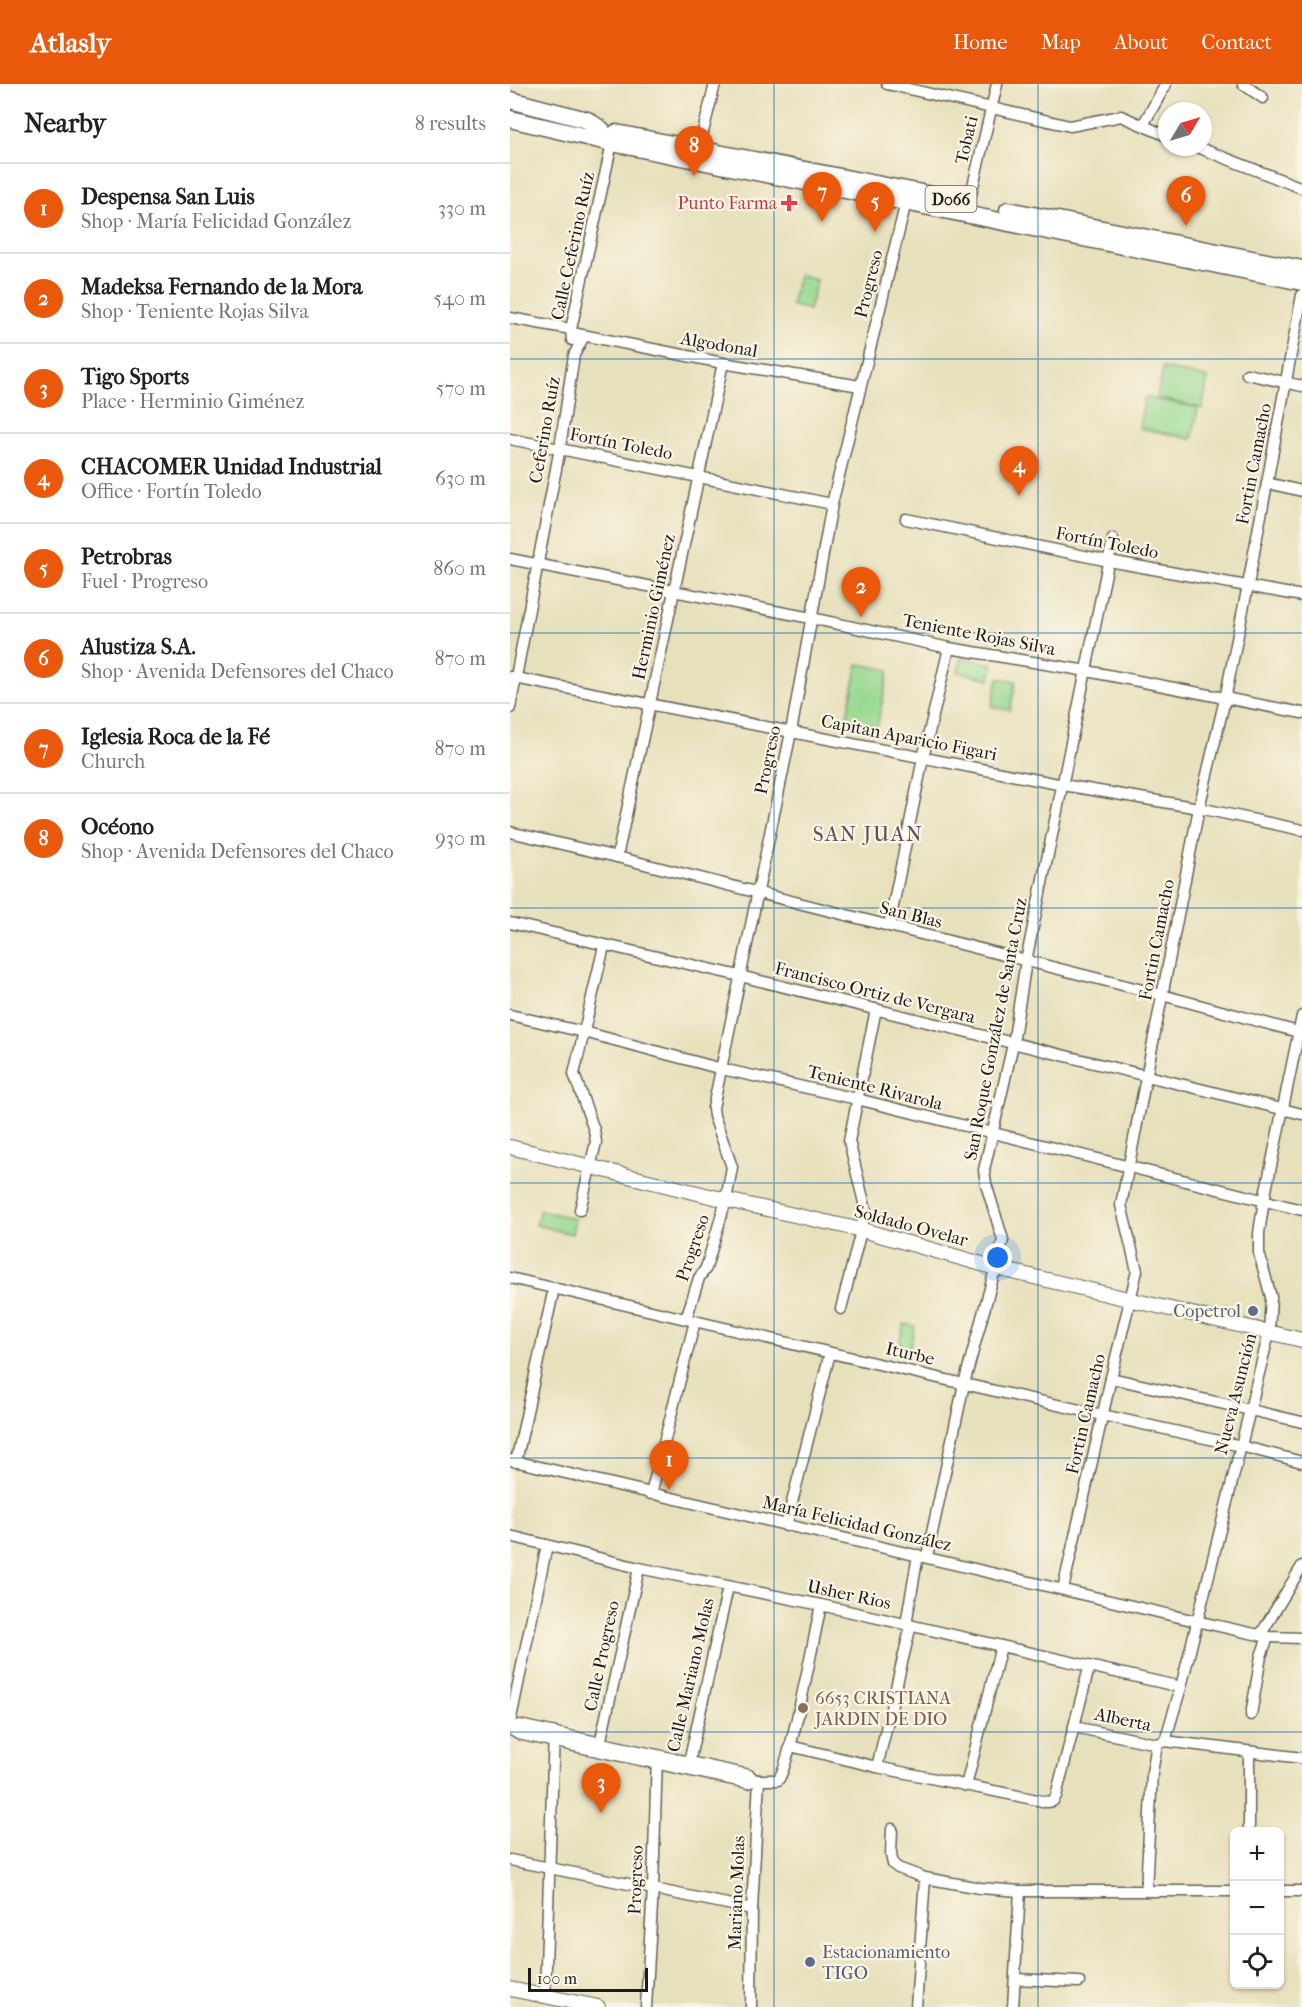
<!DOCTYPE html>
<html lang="en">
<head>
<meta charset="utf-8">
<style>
	body { margin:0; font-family:"IM FELL French Canon",serif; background:#f6f6f6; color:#202124 }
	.controls { position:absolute; right:18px; bottom:18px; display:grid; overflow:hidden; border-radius:9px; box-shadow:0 2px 4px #0004 }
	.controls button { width:54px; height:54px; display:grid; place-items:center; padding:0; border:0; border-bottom:2px solid #e0e0e0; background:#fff; color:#202124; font:30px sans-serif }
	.compass { position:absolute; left:648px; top:18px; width:54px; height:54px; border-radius:50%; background:#fff; box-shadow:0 2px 4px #0004; rotate:52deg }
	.scale { position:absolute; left:18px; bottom:15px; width:120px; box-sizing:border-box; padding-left:6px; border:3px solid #1c1c1c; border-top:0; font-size:16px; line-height:21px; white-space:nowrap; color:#1c1c1c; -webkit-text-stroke:4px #fcf5e5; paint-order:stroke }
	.you { position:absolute; left:488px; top:1174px; width:21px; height:21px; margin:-15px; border:4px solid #fff; border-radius:50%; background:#1a73e8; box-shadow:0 0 0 9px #1a73e833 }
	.badge { display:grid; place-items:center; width:39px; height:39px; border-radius:50%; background:#ea580c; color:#fff; font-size:20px; font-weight:700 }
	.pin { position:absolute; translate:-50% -50px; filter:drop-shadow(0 2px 3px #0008) }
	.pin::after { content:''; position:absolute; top:32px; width:21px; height:18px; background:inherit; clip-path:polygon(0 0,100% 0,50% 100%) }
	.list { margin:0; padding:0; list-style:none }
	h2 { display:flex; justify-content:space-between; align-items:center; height:78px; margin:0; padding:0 24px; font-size:26px }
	h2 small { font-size:20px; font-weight:400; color:#757577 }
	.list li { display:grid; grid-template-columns:39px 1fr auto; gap:18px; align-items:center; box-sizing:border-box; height:90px; padding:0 24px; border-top:2px solid #e0e0e0 }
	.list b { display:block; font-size:22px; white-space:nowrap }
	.list p { margin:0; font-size:20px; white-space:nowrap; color:#757577 }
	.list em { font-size:20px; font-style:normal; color:#757577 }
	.icon { flex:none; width:33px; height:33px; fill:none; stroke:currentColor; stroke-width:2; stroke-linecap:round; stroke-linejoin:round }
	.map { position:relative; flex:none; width:792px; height:1923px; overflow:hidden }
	header { display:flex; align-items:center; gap:36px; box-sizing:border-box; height:84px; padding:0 30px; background:#ea580c; color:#fff }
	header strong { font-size:28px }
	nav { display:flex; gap:33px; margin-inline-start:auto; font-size:21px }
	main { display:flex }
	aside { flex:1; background:#fff }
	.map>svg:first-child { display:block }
</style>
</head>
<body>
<header>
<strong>Atlasly</strong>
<nav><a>Home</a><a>Map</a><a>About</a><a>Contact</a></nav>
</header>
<main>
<aside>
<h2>Nearby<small>8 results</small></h2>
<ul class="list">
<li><span class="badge">1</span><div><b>Despensa San Luis</b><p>Shop · María Felicidad González</p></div><em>330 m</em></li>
<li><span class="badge">2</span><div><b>Madeksa Fernando de la Mora</b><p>Shop · Teniente Rojas Silva</p></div><em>540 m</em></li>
<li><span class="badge">3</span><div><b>Tigo Sports</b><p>Place · Herminio Giménez</p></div><em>570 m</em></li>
<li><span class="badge">4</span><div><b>CHACOMER Unidad Industrial</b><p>Office · Fortín Toledo</p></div><em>630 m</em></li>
<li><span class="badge">5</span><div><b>Petrobras</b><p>Fuel · Progreso</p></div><em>860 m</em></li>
<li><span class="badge">6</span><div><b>Alustiza S.A.</b><p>Shop · Avenida Defensores del Chaco</p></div><em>870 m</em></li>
<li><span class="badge">7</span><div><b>Iglesia Roca de la Fé</b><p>Church</p></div><em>870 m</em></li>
<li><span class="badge">8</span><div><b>Océono</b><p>Shop · Avenida Defensores del Chaco</p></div><em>930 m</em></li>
</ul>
</aside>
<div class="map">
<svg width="792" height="1923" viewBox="0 0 792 1923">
	<rect width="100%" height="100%" fill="#fcf5e5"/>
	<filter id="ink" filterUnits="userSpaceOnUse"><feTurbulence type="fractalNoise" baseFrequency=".0167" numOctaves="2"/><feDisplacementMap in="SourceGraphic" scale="12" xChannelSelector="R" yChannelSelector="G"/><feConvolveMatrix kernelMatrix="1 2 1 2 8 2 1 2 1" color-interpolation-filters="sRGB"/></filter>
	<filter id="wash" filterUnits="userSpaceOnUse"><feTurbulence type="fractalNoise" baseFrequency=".008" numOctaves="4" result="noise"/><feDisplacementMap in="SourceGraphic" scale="24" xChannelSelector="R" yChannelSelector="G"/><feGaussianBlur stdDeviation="1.35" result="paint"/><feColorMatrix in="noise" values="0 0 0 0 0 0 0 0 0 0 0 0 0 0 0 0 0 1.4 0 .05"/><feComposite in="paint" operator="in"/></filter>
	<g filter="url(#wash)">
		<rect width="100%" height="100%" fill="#e7e0bc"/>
		<g fill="#95d88f" stroke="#587a56" stroke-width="1.5">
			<polygon points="289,191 307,196 299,226 281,221"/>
			<polygon points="653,284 698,294 692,324 647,314"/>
			<polygon points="635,313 688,324 682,355 629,344"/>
			<polygon points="451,574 483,580 480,595 448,588"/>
			<polygon points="348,580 379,586 367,643 336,637"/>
			<polygon points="488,594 506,597 500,626 482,623"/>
			<polygon points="30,1126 65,1135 62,1150 26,1141"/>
			<polygon points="394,1240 405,1242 399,1268 388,1265"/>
		</g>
	</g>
	<g filter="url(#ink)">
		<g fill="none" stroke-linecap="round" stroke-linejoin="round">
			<g stroke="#636154" stroke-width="13">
				<g id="minor">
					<polyline points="377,0 560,42 611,32 657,52"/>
					<polyline points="733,0 753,14"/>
					<polyline points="633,41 656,0"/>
					<polyline points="687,63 792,104"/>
					<polyline points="189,64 205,0"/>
					<polyline points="459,119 487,0"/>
					<polyline points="0,234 61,245"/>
					<polyline points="62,249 213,279 350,302"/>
					<polyline points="62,256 61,245 102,59"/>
					<polyline points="737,290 792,302"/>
					<polyline points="0,355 322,420"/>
					<polyline points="757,399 792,407"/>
					<polyline points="396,435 599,477 792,512"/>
					<polyline points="0,475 301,534 439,564 577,587 792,629"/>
					<polyline points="0,593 553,701 689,724 792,746"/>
					<polyline points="0,624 50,364 64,271 74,252"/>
					<polyline points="0,748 107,773 652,911 792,949"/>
					<polyline points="107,773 213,279"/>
					<polyline points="0,839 230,892 792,1030"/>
					<polyline points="379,842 413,674 439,564"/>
					<polyline points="0,931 74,948 212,985 347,1015 792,1126"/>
					<polyline points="70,1126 86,1058 84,1046 64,990 94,862"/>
					<polyline points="0,1194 454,1300 731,1362 792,1378"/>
					<polyline points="331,1225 356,1127 339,1057 366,925"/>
					<polyline points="176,1235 189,1194 196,1184 216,1116 222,1083 204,1032 203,1024 281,648 322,420 396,118"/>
					<polyline points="601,1294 792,1338"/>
					<polyline points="0,1376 686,1537 758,1553 792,1554"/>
					<polyline points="6,1378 44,1204"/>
					<polyline points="141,1410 185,1237"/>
					<polyline points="276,1442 320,1269"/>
					<polyline points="0,1452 129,1484 311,1521 671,1603"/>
					<polyline points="417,1472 454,1300 493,1156 476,1100 474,1086 503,960 516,877 603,455"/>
					<polyline points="553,1505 601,1294 627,1187 611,1121 689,724 715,615 738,501 792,211"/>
					<polyline points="396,1540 408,1471"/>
					<polyline points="751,1550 792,1482"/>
					<polyline points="741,1631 751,1572 758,1553"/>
					<polyline points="0,1639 37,1461"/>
					<polyline points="564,1643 647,1660 655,1657 792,1674"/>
					<path d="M 0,1645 L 8,1650 L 238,1699 L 245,1696 L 268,1696 C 280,1683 305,1548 311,1521"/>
					<polyline points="2,1646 9,1641 239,1691 245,1696"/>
					<polyline points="655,1657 671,1603 759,1249 761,1213 749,1169 749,1149 754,1116 792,932"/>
					<polyline points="280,1662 367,1683 537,1718 543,1717 546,1712 579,1584"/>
					<polyline points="89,1664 129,1484"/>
					<polyline points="739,1669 739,1748"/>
					<polyline points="178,1683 218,1503"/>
					<polyline points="367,1683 401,1541"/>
					<polyline points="456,1702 491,1562"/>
					<polyline points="382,1745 381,1771 383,1780 388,1784 415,1794 470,1804 510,1807 724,1807"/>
					<polyline points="0,1776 242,1825"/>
					<polyline points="636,1807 642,1689 647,1660"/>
					<polyline points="770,1807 792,1807"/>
					<polyline points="505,1895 569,1898"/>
					<polyline points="35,1911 44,1649"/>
					<polyline points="136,1923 143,1804 147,1671"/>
					<polyline points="241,1923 242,1825 249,1696"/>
					<polyline points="406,1923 415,1794"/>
					<polyline points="503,1923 510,1807"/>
				</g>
			</g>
			<g stroke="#636154" stroke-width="16">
				<g id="major">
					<polyline points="0,1063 216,1116 352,1146 486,1184 792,1256"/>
					<polyline points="0,1905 88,1923"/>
				</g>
			</g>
			<g stroke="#636154" stroke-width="19">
				<g id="highway">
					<polyline points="0,16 77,36 92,46"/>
					<polyline points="0,35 102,59 792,198"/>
					<polyline points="106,49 437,114"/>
					<polyline points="498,126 792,185"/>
				</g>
			</g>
			<use href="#minor" stroke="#fff" stroke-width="10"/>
			<use href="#major" stroke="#fff" stroke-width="14"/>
			<use href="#highway" stroke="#fff" stroke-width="16"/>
		</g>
	</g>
	<path fill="none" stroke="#1f6fb2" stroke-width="1.5" stroke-opacity="0.55" d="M 264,0 L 264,1923M 528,0 L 528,1923M 0,275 L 792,275M 0,549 L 792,549M 0,824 L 792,824M 0,1099 L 792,1099M 0,1374 L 792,1374M 0,1648 L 792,1648"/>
	<path fill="#e0444e" stroke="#fcf5e5" stroke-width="2" d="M276 110h6v6h6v6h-6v6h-6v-6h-6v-6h6z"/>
	<g fill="#5c6f8a" stroke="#fcf5e5" stroke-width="2">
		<circle cx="743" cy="1227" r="6"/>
		<circle cx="300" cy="1878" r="6"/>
	</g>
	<circle fill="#8d6e63" stroke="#fcf5e5" stroke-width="2" cx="293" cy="1624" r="6"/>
	<g text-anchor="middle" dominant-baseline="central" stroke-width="4.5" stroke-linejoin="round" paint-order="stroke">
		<rect fill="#fcf5e5" stroke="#5f5d58" stroke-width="1.5" x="415.5" y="102" width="51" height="26" rx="4.5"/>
		<g font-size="16" font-weight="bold" fill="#1c1c1c">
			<text x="441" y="115">D066</text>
		</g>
		<g font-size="18" fill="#1c1c1c" stroke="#fcf5e5">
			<text transform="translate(457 56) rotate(-77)">Tobati</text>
			<text transform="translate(63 162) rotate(-78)">Calle Ceferino Ruíz</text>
			<text transform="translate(359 200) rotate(-76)">Progreso</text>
			<text transform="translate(209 261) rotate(10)">Algodonal</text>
			<text transform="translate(35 346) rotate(-80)">Ceferino Ruíz</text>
			<text transform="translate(111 360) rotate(11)">Fortín Toledo</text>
			<text transform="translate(744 380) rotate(-79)">Fortin Camacho</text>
			<text transform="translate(597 459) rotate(11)">Fortín Toledo</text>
			<text transform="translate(144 523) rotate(-78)">Herminio Giménez</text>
			<text transform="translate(469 551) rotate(11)">Teniente Rojas Silva</text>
			<text transform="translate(399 654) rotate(11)">Capitan Aparicio Figari</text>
			<text transform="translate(258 676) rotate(-78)">Progreso</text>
			<text transform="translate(401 831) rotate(14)">San Blas</text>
			<text transform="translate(647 856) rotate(-79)">Fortin Camacho</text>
			<text transform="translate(365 909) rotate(14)">Francisco Ortiz de Vergara</text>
			<text transform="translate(486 945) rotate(-79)">San Roque González de Santa Cruz</text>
			<text transform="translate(365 1004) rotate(14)">Teniente Rivarola</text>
			<text transform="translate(401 1142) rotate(15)">Soldado Ovelar</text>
			<text transform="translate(183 1164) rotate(-71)">Progreso</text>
			<text transform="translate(400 1270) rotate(13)">Iturbe</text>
			<text transform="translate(726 1310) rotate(-76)">Nueva Asunción</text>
			<text transform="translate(576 1330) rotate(-77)">Fortin Camacho</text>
			<text transform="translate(347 1440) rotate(13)">María Felicidad González</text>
			<text transform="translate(339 1511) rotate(12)">Usher Rios</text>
			<text transform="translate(92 1572) rotate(-78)">Calle Progreso</text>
			<text transform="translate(181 1591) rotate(-77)">Calle Mariano Molas</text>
			<text transform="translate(613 1636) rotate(12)">Alberta</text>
			<text transform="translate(126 1796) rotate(-88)">Progreso</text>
			<text transform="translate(227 1809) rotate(-88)">Mariano Molas</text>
		</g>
		<g font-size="18" fill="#be3a42" stroke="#fcf5e5" text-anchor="end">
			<text x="267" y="119">Punto Farma</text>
		</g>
		<g font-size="18" fill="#4e5e75" stroke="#fcf5e5" text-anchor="end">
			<text x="731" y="1227">Copetrol</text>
			<text x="312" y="1868" text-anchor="start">Estacionamiento<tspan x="312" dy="21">TIGO</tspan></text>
		</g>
		<g font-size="18" fill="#785e54" stroke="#fcf5e5" text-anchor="start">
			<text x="305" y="1614">6653 CRISTIANA<tspan x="305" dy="21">JARDIN DE DIO</tspan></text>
		</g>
		<g font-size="21" letter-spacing="1.5" fill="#5f4e60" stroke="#fcf5e5">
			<text x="358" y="750">SAN JUAN</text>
		</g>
	</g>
</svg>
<div class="controls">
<button>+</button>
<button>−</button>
<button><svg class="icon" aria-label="locate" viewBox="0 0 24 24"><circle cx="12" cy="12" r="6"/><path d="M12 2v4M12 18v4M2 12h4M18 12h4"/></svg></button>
</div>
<svg class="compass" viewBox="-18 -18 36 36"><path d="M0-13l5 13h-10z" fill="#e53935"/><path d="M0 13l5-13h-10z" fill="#757577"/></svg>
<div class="scale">100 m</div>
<div class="you"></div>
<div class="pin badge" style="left:159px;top:1406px">1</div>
<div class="pin badge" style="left:351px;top:533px">2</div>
<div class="pin badge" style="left:91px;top:1729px">3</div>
<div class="pin badge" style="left:509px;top:412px">4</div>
<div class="pin badge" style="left:365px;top:148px">5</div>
<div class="pin badge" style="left:676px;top:142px">6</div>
<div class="pin badge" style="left:312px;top:138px">7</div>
<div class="pin badge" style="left:184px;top:92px">8</div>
</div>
</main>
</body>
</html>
